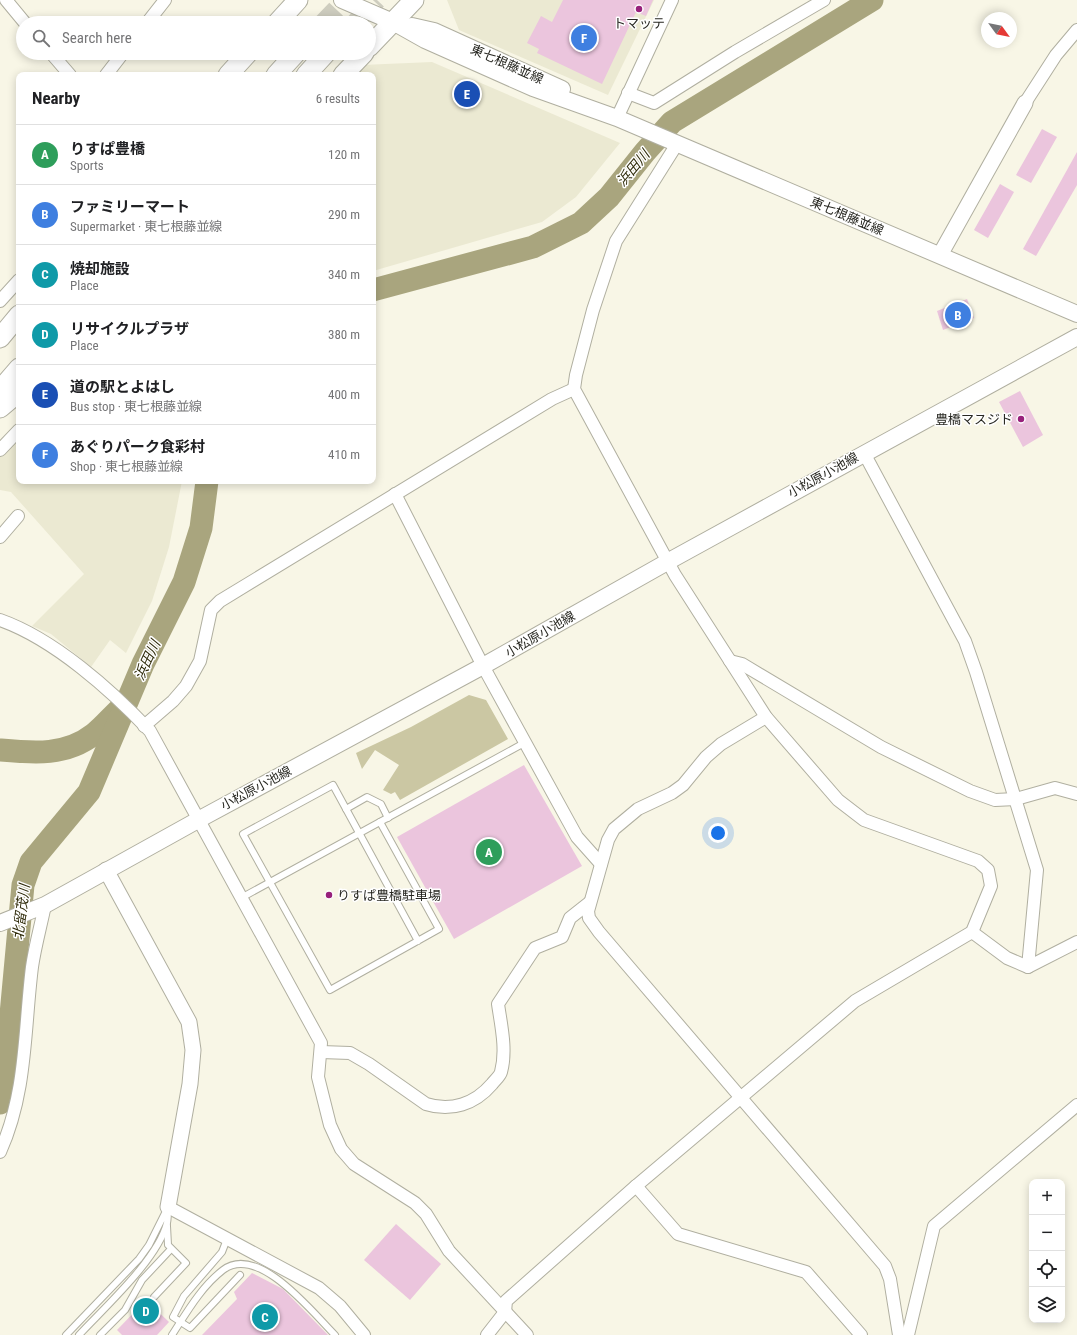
<!DOCTYPE html>
<html lang="en">
<head>
<meta charset="utf-8">
<style>
	body { margin:0; font-family:"Roboto Condensed","Noto Sans JP",sans-serif; background:#f2f2f2; color:#202124 }
	.controls { position:absolute; right:12px; bottom:12px; display:grid; overflow:hidden; border-radius:8px; box-shadow:0 2px 10px #0003 }
	.controls button { width:36px; height:36px; display:grid; place-items:center; padding:0; border:0; border-bottom:1px solid #e0e0e0; background:#fff; color:#202124; font:20px sans-serif }
	.compass { position:absolute; left:981px; top:12px; width:36px; height:36px; border-radius:50%; background:#fff; box-shadow:0 2px 10px #0003; rotate:123deg }
	.you { position:absolute; left:718px; top:833px; width:14px; height:14px; margin:-10px; border:3px solid #fff; border-radius:50%; background:#1a73e8; box-shadow:0 0 0 6px #1a73e833 }
	.badge { display:grid; place-items:center; width:26px; height:26px; border-radius:50%; background:#ea580c; color:#fff; font-size:13px; font-weight:700 }
	.pin { position:absolute; translate:-50% -50%; border:2px solid #fff; box-shadow:0 1px 4px #0006 }
	.list { margin:0; padding:0; list-style:none }
	h2 { display:flex; justify-content:space-between; align-items:center; height:52px; margin:0; padding:0 16px; font-size:17px }
	h2 small { font-size:13px; font-weight:400; color:#757577 }
	.list li { display:grid; grid-template-columns:26px 1fr auto; gap:12px; align-items:center; box-sizing:border-box; height:60px; padding:0 16px; border-top:1px solid #e0e0e0 }
	.list b { display:block; font-size:15px; white-space:nowrap }
	.list p { margin:0; font-size:13px; white-space:nowrap; color:#757577 }
	.list em { font-size:13px; font-style:normal; color:#757577 }
	.icon { flex:none; width:22px; height:22px; fill:none; stroke:currentColor; stroke-width:2; stroke-linecap:round; stroke-linejoin:round }
	.map { position:relative; flex:none; width:1077px; height:1335px; overflow:hidden }
	.search { position:absolute; background:#fff; box-shadow:0 2px 10px #0003; left:16px; top:16px; width:360px; height:44px; display:flex; align-items:center; gap:10px; box-sizing:border-box; padding:0 14px; border-radius:22px; color:#757577; font-size:15px }
	.panel { position:absolute; background:#fff; box-shadow:0 2px 10px #0003; left:16px; top:72px; width:360px; height:412px; border-radius:8px }
	.map>svg:first-child { display:block }
</style>
</head>
<body>
<div class="map">
<svg width="1077" height="1335" viewBox="0 0 1077 1335">
	<rect width="100%" height="100%" fill="#f8f6e6"/>
	<g fill="#ebe9d2">
		<polygon points="447,0 654,0 608,95 459,30"/>
		<polygon points="432,62 620,143 576,197 542,222 373,271 373,75 353,75 362,65"/>
		<polygon points="19,437 19,481 182,481 169,547 152,601 126,653 110,640 91,667 51,634 32,626 84,574 11,492 0,490 0,456"/>
	</g>
	<polygon fill="#cbc7a3" points="469,695 486,700 508,739 400,800 395,792 391,794 383,790 399,765 375,750 362,769 356,753 411,727"/>
	<g fill="none" stroke-linecap="round" stroke-linejoin="round">
		<g stroke="#a9a57e" stroke-width="23">
			<polyline points="373,290 533,247 581,223 609,197 645,152 672,122 872,0"/>
			<path d="M 0,750 C 34,753 66,756 94,734 C 104,726 112,716 121,708"/>
			<polyline points="0,1103 4,1090 23,885 31,862 89,792 143,664 184,582 201,528 207,481"/>
		</g>
	</g>
	<g fill="#ebc5dd">
		<polygon points="563,0 653,0 646,16 636,12 602,84 537,53 539,49 527,43 541,16 552,22"/>
		<polygon points="1042,129 1057,137 1031,183 1016,175"/>
		<polygon points="1077,152 1077,185 1036,256 1023,249"/>
		<polygon points="1000,184 1014,192 988,238 974,230"/>
		<polygon points="967,299 974,318 943,330 937,311"/>
		<polygon points="1020,391 1043,435 1023,447 999,402"/>
		<polygon points="524,765 582,866 454,939 397,837"/>
		<polygon points="396,1224 441,1264 410,1300 364,1260"/>
		<polygon points="252,1273 283,1289 328,1335 202,1335 237,1299 234,1292"/>
		<polygon points="146,1300 169,1322 157,1335 122,1335 117,1330"/>
	</g>
	<g fill="none" stroke-linecap="round" stroke-linejoin="round">
		<g stroke="#cecdbf" stroke-width="19" stroke-dasharray="19 10" stroke-linecap="butt">
			<polyline points="323,23 345,0"/>
			<polyline points="355,23 377,0"/>
		</g>
		<g stroke="#b0afa0" stroke-width="8">
			<g id="service">
				<polyline points="346,809 367,797 381,804 388,818"/>
				<polyline points="380,822 439,929 330,990 243,834 333,785 418,941"/>
				<polyline points="241,898 526,742"/>
				<polyline points="227,1239 222,1252 184,1296 173,1317 190,1328 240,1275"/>
				<polyline points="154,1297 186,1263 168,1245 167,1226"/>
				<path d="M 66,1335 L 139,1259 L 149,1245 L 168,1207 C 168,1212 168,1218 167,1223 C 158,1259 105,1307 79,1335"/>
				<polyline points="100,1335 125,1310 142,1280 171,1249"/>
				<path d="M 172,1335 C 187,1312 201,1287 223,1270 C 258,1243 313,1313 335,1335"/>
			</g>
		</g>
		<g stroke="#b0afa0" stroke-width="14">
			<g id="minor">
				<polyline points="6,0 25,23"/>
				<polyline points="147,23 165,0"/>
				<polyline points="51,53 70,75"/>
				<polyline points="106,75 123,53"/>
				<polyline points="628,93 654,103 735,52 824,0"/>
				<polyline points="1025,103 1056,55 1077,30"/>
				<polyline points="617,118 672,0"/>
				<polyline points="0,301 19,280"/>
				<polyline points="0,450 19,430"/>
				<polyline points="864,453 965,641 976,672 1037,870 1028,967"/>
				<polyline points="395,494 483,666 577,837 601,864"/>
				<polyline points="0,537 18,516"/>
				<path d="M 0,620 C 54,639 111,690 150,731 L 321,1043 L 318,1077 L 330,1125 L 341,1149 L 354,1164 L 415,1203 L 426,1214 L 449,1251 L 527,1335"/>
				<polyline points="730,661 742,664 881,747 970,791 995,800 1016,799 1055,788 1077,794"/>
				<polyline points="766,717 721,744 706,757 683,785 672,793 638,809 614,829 608,840 588,911 589,918 599,932 885,1266 890,1279 899,1335"/>
				<polyline points="144,726 173,701 186,686 200,661 211,610 220,601 552,399 574,389"/>
				<polyline points="972,932 1007,958 1028,967 1077,942"/>
				<path d="M 321,1052 L 350,1053 L 369,1064 L 426,1104 C 451,1112 475,1104 492,1084 C 495,1080 500,1076 501,1072 C 507,1050 501,1025 498,1004 L 535,948 L 562,937 L 570,918 L 589,903"/>
				<path d="M 0,1152 C 27,1092 24,1031 32,967 C 35,946 41,925 45,905"/>
				<polyline points="636,1186 678,1234 806,1272 861,1335"/>
				<polyline points="168,1207 319,1288 340,1306 364,1335"/>
				<polyline points="487,1335 505,1312 506,1301 636,1186 855,1001 972,932 991,886 988,870 978,861 864,820 838,800 766,717 675,575 574,389 576,375 593,310 616,241 677,144"/>
				<polyline points="908,1335 934,1226 1077,1105"/>
			</g>
		</g>
		<g stroke="#b0afa0" stroke-width="17">
			<g id="tertiary">
				<polyline points="940,255 1025,103"/>
				<polyline points="106,870 189,1022 193,1050 190,1084 168,1207"/>
			</g>
		</g>
		<g stroke="#b0afa0" stroke-width="18">
			<g id="secondary">
				<polyline points="342,0 393,22 425,40 533,88 617,118 1077,314"/>
				<polyline points="412,26 434,31 562,89"/>
				<polyline points="0,923 45,905 198,820 483,666 669,561 1077,337"/>
			</g>
		</g>
		<g stroke="#b0afa0" stroke-width="21">
			<g id="trunk">
				<polyline points="277,23 298,0"/>
				<polyline points="369,47 414,0"/>
				<polyline points="228,75 248,53"/>
				<polyline points="276,75 296,53"/>
				<polyline points="306,75 326,53"/>
				<polyline points="343,75 364,53"/>
				<polyline points="0,338 19,315"/>
				<polyline points="0,390 19,368"/>
				<polyline points="0,408 19,392"/>
			</g>
		</g>
		<use href="#service" stroke="#fff" stroke-width="6"/>
		<use href="#minor" stroke="#fff" stroke-width="12"/>
		<use href="#tertiary" stroke="#fff" stroke-width="15"/>
		<use href="#secondary" stroke="#fff" stroke-width="16"/>
		<use href="#trunk" stroke="#fff" stroke-width="19"/>
	</g>
	<g fill="#97207b" stroke="#fff" stroke-width="1.5">
		<circle cx="639" cy="9" r="4"/>
		<circle cx="1021" cy="419" r="4"/>
		<circle cx="329" cy="895" r="4"/>
	</g>
	<g text-anchor="middle" dominant-baseline="central" stroke-width="3" stroke-linejoin="round" paint-order="stroke">
		<g font-size="13" fill="#272721" stroke="#fff">
			<text x="639" y="23">トマッテ</text>
			<text x="1013" y="419" text-anchor="end">豊橋マスジド</text>
			<text x="337" y="895" text-anchor="start">りすぱ豊橋駐車場</text>
		</g>
		<g font-size="13" fill="#272721" stroke="#fff">
			<text transform="translate(507 64) rotate(24)">東七根藤並線</text>
			<text transform="translate(847 216) rotate(23)">東七根藤並線</text>
			<text transform="translate(823 475) rotate(-29)">小松原小池線</text>
			<text transform="translate(540 634) rotate(-30)">小松原小池線</text>
			<text transform="translate(256 788) rotate(-28)">小松原小池線</text>
		</g>
		<g font-size="14" font-style="italic" fill="#302c0b" stroke="#fff">
			<text transform="translate(633 168) rotate(-50)">浜田川</text>
			<text transform="translate(147 660) rotate(-65)">浜田川</text>
			<text transform="translate(21 912) rotate(-83)">北留茂川</text>
		</g>
	</g>
</svg>
<div class="controls">
<button>+</button>
<button>−</button>
<button><svg class="icon" aria-label="locate" viewBox="0 0 24 24"><circle cx="12" cy="12" r="6"/><path d="M12 2v4M12 18v4M2 12h4M18 12h4"/></svg></button>
<button><svg class="icon" aria-label="layers" viewBox="0 0 24 24"><path d="M12 4l9 5-9 5-9-5zM3 14l9 5 9-5"/></svg></button>
</div>
<svg class="compass" viewBox="-18 -18 36 36"><path d="M0-13l5 13h-10z" fill="#e53935"/><path d="M0 13l5-13h-10z" fill="#757577"/></svg>
<div class="you"></div>
<div class="pin badge" style="left:489px;top:852px;background:#2e9e5b">A</div>
<div class="pin badge" style="left:958px;top:315px;background:#3f7fe0">B</div>
<div class="pin badge" style="left:265px;top:1317px;background:#0f9aa8">C</div>
<div class="pin badge" style="left:146px;top:1311px;background:#0f9aa8">D</div>
<div class="pin badge" style="left:467px;top:94px;background:#1a4fb4">E</div>
<div class="pin badge" style="left:584px;top:38px;background:#3f7fe0">F</div>
<div class="search"><svg class="icon" aria-label="search" viewBox="0 0 24 24"><circle cx="10" cy="10" r="6"/><path d="M15 15l6 6"/></svg>Search here</div>
<section class="panel">
<h2>Nearby<small>6 results</small></h2>
<ul class="list">
<li><span class="badge" style="background:#2e9e5b">A</span><div><b>りすぱ豊橋</b><p>Sports</p></div><em>120 m</em></li>
<li><span class="badge" style="background:#3f7fe0">B</span><div><b>ファミリーマート</b><p>Supermarket · 東七根藤並線</p></div><em>290 m</em></li>
<li><span class="badge" style="background:#0f9aa8">C</span><div><b>焼却施設</b><p>Place</p></div><em>340 m</em></li>
<li><span class="badge" style="background:#0f9aa8">D</span><div><b>リサイクルプラザ</b><p>Place</p></div><em>380 m</em></li>
<li><span class="badge" style="background:#1a4fb4">E</span><div><b>道の駅とよはし</b><p>Bus stop · 東七根藤並線</p></div><em>400 m</em></li>
<li><span class="badge" style="background:#3f7fe0">F</span><div><b>あぐりパーク食彩村</b><p>Shop · 東七根藤並線</p></div><em>410 m</em></li>
</ul>
</section>
</div>
</body>
</html>
